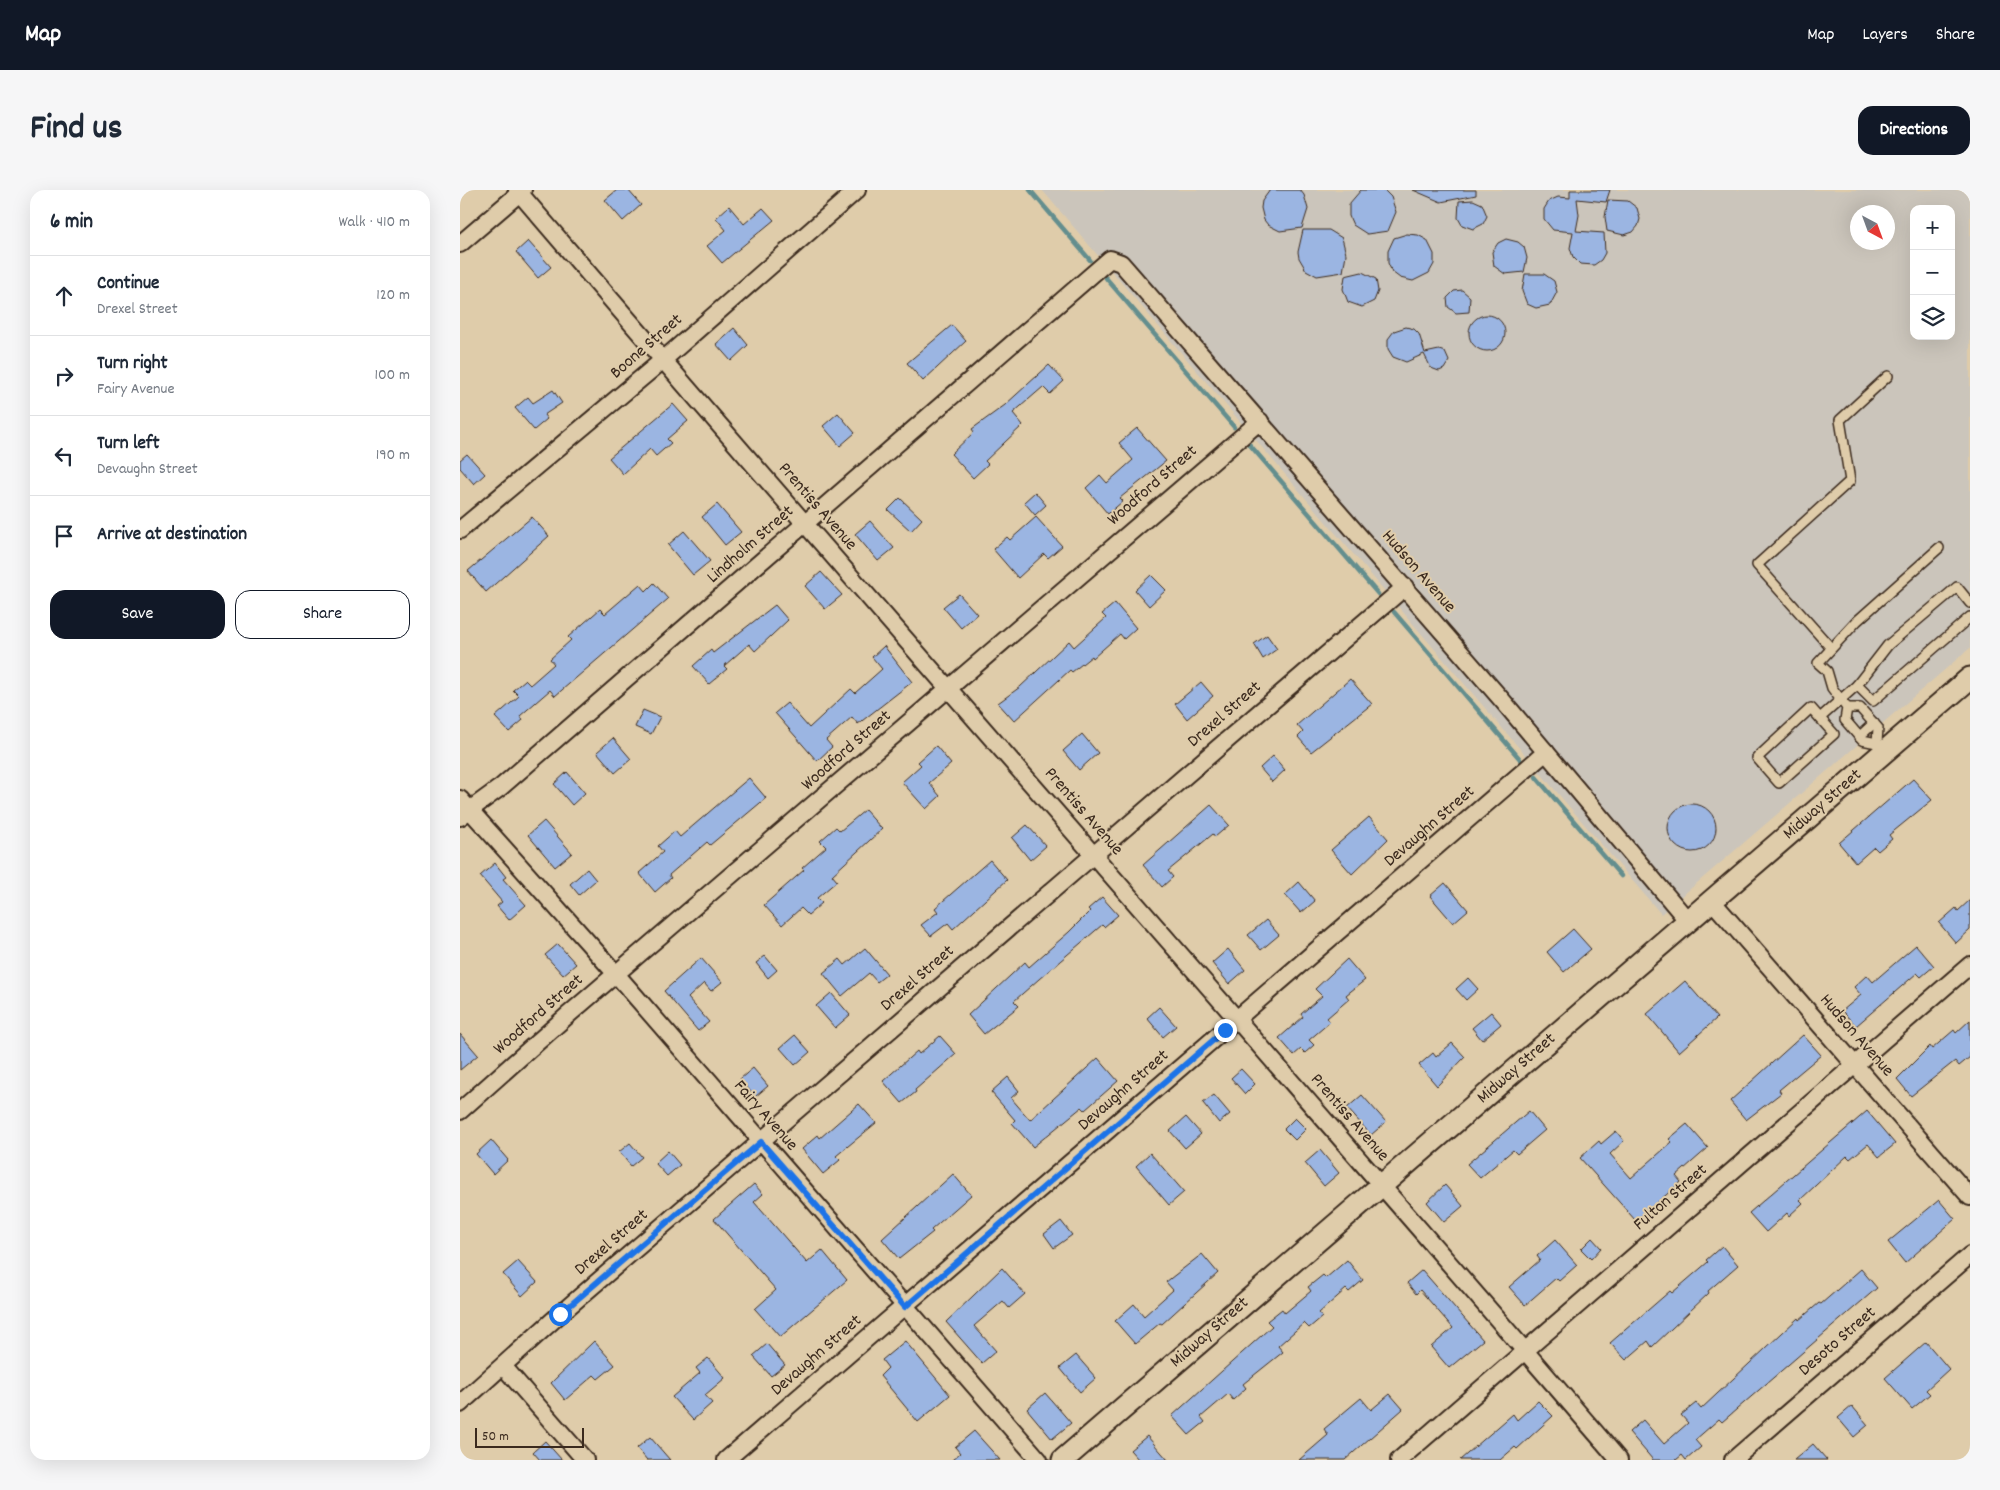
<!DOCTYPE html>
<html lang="en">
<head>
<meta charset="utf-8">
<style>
	body { margin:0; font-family:Dekko,sans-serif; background:#f6f6f7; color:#1f2937 }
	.controls { position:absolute; right:15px; top:15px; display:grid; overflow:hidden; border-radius:10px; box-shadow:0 5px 20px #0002 }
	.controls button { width:45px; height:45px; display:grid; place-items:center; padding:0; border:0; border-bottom:1px solid #e0e1e3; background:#fff; color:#1f2937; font:25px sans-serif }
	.compass { position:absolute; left:1390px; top:15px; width:45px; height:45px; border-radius:50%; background:#fff; box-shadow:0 5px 20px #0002; rotate:139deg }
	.scale { position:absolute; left:15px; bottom:12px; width:109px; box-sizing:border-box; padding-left:5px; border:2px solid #3b2a1e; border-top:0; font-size:14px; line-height:18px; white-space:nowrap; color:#3b2a1e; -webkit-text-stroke:4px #dfccaa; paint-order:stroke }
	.stop { position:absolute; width:15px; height:15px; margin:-11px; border:4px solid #1a73e8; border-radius:50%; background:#fff }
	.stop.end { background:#1a73e8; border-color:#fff; box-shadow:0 1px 5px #0008 }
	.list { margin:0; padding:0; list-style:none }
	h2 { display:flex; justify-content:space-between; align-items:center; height:65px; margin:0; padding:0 20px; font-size:21px }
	h2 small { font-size:16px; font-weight:400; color:#747a83 }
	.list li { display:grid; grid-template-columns:32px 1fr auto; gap:15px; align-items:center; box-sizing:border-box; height:80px; padding:0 20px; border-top:1px solid #e0e1e3 }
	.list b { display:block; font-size:19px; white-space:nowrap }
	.list p { margin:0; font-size:16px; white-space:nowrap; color:#747a83 }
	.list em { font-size:16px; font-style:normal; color:#747a83 }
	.actions { display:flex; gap:10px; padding:15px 20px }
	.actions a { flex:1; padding:11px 0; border:1px solid #111827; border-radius:15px; text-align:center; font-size:18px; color:#111827 }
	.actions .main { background:#111827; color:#fff }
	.icon { flex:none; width:28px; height:28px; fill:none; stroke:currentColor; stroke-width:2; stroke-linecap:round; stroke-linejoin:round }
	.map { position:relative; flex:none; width:1510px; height:1270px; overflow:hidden; border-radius:15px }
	header { display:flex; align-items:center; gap:30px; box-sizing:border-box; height:70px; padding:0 25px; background:#111827; color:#fff }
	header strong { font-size:24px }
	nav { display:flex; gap:28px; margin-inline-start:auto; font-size:18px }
	.intro { display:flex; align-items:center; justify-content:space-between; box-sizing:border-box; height:120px; padding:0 30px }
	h1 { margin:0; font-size:35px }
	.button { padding:12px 22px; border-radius:15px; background:#111827; color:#fff; font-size:18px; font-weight:700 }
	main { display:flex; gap:30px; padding:0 30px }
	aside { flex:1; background:#fff; border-radius:15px; box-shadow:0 5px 20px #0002 }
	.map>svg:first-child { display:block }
</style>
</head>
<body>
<header>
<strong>Map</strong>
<nav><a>Map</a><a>Layers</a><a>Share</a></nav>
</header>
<div class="intro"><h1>Find us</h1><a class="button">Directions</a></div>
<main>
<aside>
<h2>6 min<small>Walk · 410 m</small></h2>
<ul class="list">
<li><svg class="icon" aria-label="ahead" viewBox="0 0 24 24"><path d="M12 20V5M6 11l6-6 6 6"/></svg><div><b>Continue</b><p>Drexel Street</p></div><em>120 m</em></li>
<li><svg class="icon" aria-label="right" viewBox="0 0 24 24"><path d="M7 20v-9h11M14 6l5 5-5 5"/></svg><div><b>Turn right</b><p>Fairy Avenue</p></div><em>100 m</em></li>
<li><svg class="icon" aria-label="left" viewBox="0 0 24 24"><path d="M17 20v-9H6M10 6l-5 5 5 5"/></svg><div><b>Turn left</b><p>Devaughn Street</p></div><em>190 m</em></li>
<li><svg class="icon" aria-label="arrive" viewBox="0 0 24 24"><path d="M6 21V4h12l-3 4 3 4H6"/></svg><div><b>Arrive at destination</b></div></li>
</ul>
<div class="actions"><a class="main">Save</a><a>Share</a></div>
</aside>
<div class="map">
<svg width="1510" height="1270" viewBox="0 0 1510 1270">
	<rect width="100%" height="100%" fill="#dfccaa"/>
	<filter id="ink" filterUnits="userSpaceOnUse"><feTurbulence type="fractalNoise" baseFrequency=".02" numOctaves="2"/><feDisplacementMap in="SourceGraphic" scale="10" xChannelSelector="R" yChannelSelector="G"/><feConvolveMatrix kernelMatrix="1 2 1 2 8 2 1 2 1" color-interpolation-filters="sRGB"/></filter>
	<g filter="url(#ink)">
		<path fill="#cbc5bb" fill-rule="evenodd" d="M 582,0 L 1510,0 L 1510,458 L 1201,724 ZM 1454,19 L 1491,19 L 1491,146 L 1454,146 ZM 1398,22 L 1428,22 L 1428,52 L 1398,52 Z"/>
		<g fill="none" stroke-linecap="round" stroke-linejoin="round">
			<g stroke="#648e8e" stroke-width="4.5">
				<polyline points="570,0 630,70"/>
				<polyline points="646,88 774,237"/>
				<polyline points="790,255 918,404"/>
				<polyline points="934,422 1060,569"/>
				<polyline points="1076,587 1161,686"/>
			</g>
		</g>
		<g fill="#9bb5e2" stroke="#3b2a1e">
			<polygon points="157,0 168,0 181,15 163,31 145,10"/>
			<polygon points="810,0 840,0 844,5 848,19 842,38 820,41 808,35 804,30 801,18 802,11"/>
			<polygon points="901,0 924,0 931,7 936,22 928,41 907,44 893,35 889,26 889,14"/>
			<polygon points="953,0 1016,0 1016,5 981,12"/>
			<polygon points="1110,0 1150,0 1146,12 1117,9 1119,25 1116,41 1144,43 1145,63 1141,70 1134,75 1120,74 1113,67 1110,58 1113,42 1093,40 1084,29 1084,19 1089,11 1098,7 1110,8"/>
			<polygon points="1148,10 1168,11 1177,18 1180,29 1178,36 1173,42 1164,45 1147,41 1145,27"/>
			<polygon points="999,11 1013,10 1022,14 1027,26 1023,34 1013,39 1002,35 998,28"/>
			<polygon points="269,16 284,34 303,18 314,30 262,73 247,56 266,40 256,28"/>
			<polygon points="843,40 869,40 882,48 886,64 883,82 857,86 846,80 839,68 838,62"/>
			<polygon points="947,44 958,45 967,50 974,64 974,74 969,83 953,91 940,88 932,82 928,73 928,61 934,48"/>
			<polygon points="1046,49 1058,52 1064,57 1067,68 1064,82 1045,84 1034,76 1032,62 1038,53"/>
			<polygon points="68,51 91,77 78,88 56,62"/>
			<polygon points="902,82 916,89 918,101 914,111 902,117 888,112 883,99 885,86"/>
			<polygon points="1065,84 1084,84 1094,91 1097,102 1090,115 1076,118 1067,114 1062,101"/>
			<polygon points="1002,100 1010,107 1009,122 996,123 988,117 987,108 994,101"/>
			<circle cx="1027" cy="143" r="18"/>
			<polygon points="492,135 506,151 463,191 447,173"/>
			<polygon points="946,137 954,139 959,144 965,163 979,160 985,162 989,171 984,179 979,181 971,178 964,164 946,172 933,167 928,159 928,149 934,141"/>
			<polygon points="274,138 288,155 271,171 256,154"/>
			<polygon points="589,175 604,191 590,204 583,197 553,223 563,235 525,271 528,274 513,288 491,264 514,242 512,239 545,215"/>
			<polygon points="93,200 102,213 84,225 87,229 74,240 55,218 68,207 73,213"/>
			<polygon points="213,214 228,231 207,249 211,253 196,266 190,259 163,284 149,268"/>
			<polygon points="378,223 395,243 380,256 363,236"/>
			<polygon points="677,238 706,271 660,308 663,311 648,324 626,298 640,285 647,293 673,270 659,253"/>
			<polygon points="7,264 25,284 14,294 0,278 0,270"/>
			<polygon points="575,302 586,315 575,325 564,312"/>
			<polygon points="440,308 462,329 451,341 428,320"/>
			<polygon points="257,314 281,342 265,355 242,327"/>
			<polygon points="72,327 89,346 26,402 8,381"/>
			<polygon points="576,327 602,356 588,368 584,364 558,388 533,359 547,347 550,350"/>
			<polygon points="410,331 434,358 418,371 395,344"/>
			<polygon points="224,341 250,371 233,385 208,355"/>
			<polygon points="361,382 382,405 365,419 345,396"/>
			<polygon points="691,385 706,400 689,416 675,400"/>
			<polygon points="194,393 208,409 95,506 90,500 60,526 63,530 49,542 35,527 59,506 53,500 65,490 70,495 94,474 90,469 111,450 108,447 140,419 145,424 180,394 186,401"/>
			<polygon points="499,404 517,424 501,438 483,417"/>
			<polygon points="655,413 676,438 664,449 660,444 633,468 632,466 612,482 610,480 554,531 538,513 560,497 609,451 614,457 646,428 642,424"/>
			<polygon points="315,415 328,430 295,461 289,454 264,476 267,479 249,494 233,476 251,460 253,463"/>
			<polygon points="807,445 817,459 803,469 794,454"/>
			<polygon points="424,456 452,492 398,534 392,527 366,550 372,557 357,571 315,523 327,513 349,538 391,499 395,503 422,479 412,467"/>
			<polygon points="890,489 912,514 851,562 838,547 843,542 837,535"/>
			<polygon points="741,492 753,506 727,529 715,514"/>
			<polygon points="183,520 200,527 191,544 175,537"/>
			<polygon points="622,544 638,563 619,580 603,561"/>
			<polygon points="153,548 171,569 155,583 137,562"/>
			<polygon points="476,556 491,574 469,593 480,606 466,619 442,592 461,575 458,572"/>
			<polygon points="813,566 825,580 812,592 800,578"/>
			<polygon points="107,582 125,603 112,615 94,594"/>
			<polygon points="289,588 306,608 250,655 247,652 209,685 211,688 195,702 179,683 203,662 198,656 215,641 220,647"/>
			<polygon points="1453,589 1472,610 1429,645 1432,649 1418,661 1414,657 1396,673 1379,653"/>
			<circle cx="1232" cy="638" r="24"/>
			<polygon points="751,615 769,635 755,647 753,644 708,681 713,687 702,697 683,675"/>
			<polygon points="405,620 422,639 372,685 377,691 357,708 362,713 348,725 341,718 322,735 304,715 344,680 342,678 366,657 360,651 376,637 380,641"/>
			<polygon points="909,627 928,649 892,684 871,660"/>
			<polygon points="84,631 112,663 95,677 68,645"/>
			<polygon points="567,635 586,656 570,670 552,648"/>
			<polygon points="530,670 547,690 493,739 488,733 471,746 461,735 478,722 475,718"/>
			<polygon points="35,673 46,687 43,689 66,715 49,730 37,716 42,712 20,686"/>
			<polygon points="127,679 136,690 119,705 110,694"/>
			<polygon points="839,692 855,711 841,723 825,705"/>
			<polygon points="985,693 1008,720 993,733 970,706"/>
			<polygon points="642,707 658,725 644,737 642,735 579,789 554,811 559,816 524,844 508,825 565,772 569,777 609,742 630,721 628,719"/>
			<polygon points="1510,710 1510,740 1496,753 1479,733 1496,718 1498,721"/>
			<polygon points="806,730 819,745 801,760 788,745"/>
			<polygon points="1113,739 1131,759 1104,782 1087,762"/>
			<polygon points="98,754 116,774 103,785 85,765"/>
			<polygon points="1456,755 1474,776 1461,787 1457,783 1396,836 1382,821 1401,805 1394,797 1407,785 1413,792"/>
			<polygon points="405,758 427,784 417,792 409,783 382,806 363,783 380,769 385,775"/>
			<polygon points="768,759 785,780 769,794 752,773"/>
			<polygon points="305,766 317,780 308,788 296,773"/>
			<polygon points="241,768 262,792 251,801 244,793 228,808 249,832 238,841 204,801"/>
			<polygon points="887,769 905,790 886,805 889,809 867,828 870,832 849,850 854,855 845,863 841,859 834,865 819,848 843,827 841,824 862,806 855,799"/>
			<polygon points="1008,788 1018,799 1006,810 996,799"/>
			<polygon points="1225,791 1257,828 1219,862 1187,824"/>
			<polygon points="371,803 390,825 375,838 356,816"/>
			<polygon points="699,817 716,836 703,847 687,828"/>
			<polygon points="1031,822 1041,834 1022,850 1012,838"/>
			<polygon points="1510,830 1510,867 1499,876 1495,871 1451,906 1437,889 1470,856 1472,859 1494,840 1496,843"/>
			<polygon points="0,844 18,865 0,880"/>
			<polygon points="335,845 350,862 335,875 320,858"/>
			<polygon points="1343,845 1361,865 1319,900 1321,903 1286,930 1270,911"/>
			<polygon points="480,846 496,864 455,900 456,902 442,913 423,891 457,861 459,864"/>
			<polygon points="992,853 1005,867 977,896 959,875 973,863 976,867"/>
			<polygon points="638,868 658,891 625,920 622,917 573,957 552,933 555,930 531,902 548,887 559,901 551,908 570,930"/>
			<polygon points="293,878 308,896 295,907 280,889"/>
			<polygon points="781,879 795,894 785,904 771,888"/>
			<polygon points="754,905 770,924 759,933 743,913"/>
			<polygon points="902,905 926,932 911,945 887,918"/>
			<polygon points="399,914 416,933 376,966 380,970 363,984 342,959 358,945 360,948"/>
			<polygon points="1069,921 1085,940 1057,964 1053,960 1020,988 1007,974"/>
			<polygon points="1407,921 1435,954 1419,967 1408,954 1390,969 1387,966 1340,1010 1343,1013 1329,1026 1327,1023 1306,1042 1289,1023"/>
			<polygon points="726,927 741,944 725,958 710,941"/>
			<polygon points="835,928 846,939 835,950 824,939"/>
			<polygon points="1227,934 1248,958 1216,986 1221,992 1176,1031 1120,968 1139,951 1141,954 1156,941 1164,951 1150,964 1171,988 1212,952 1209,949"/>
			<polygon points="31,950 48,970 33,984 16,964"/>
			<polygon points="170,953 182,967 171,976 159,962"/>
			<polygon points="860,960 879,983 864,996 845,973"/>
			<polygon points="208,961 220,975 207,986 195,973"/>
			<polygon points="690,963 724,1002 709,1015 676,976"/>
			<polygon points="493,984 511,1005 471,1040 473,1042 439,1069 422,1049"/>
			<polygon points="294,994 303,1004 294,1012 347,1073 362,1060 387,1090 320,1147 295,1119 316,1100 254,1029"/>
			<polygon points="985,995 1003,1016 984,1032 967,1012"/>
			<polygon points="1479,1010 1495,1029 1445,1073 1428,1052"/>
			<polygon points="601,1031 612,1045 594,1058 584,1044"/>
			<polygon points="1132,1048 1141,1058 1131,1069 1121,1059"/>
			<polygon points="1095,1050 1117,1075 1099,1091 1096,1088 1065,1115 1049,1097 1080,1070 1077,1066"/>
			<polygon points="1262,1056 1278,1075 1248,1101 1249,1103 1192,1157 1188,1151 1166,1170 1150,1153 1210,1101 1212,1103 1248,1072 1246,1070"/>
			<polygon points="742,1064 758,1083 702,1134 700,1133 675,1154 655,1131 674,1114 684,1126 713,1100 706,1092"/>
			<polygon points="887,1070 903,1090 889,1102 886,1099 859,1123 862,1127 849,1138 844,1133 818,1156 823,1162 783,1194 786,1198 773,1210 768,1204 741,1227 745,1232 729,1245 712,1226 812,1136 807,1131 822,1119 825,1123 851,1101 848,1097 863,1085 866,1088"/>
			<polygon points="58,1071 77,1092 62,1106 43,1084"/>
			<polygon points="542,1078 565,1104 549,1118 543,1111 514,1136 536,1161 522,1173 486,1132"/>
			<polygon points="1401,1079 1417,1098 1262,1232 1259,1229 1235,1250 1241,1257 1226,1270 1222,1265 1216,1270 1193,1270 1169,1242 1183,1230 1204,1254 1228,1233 1221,1225 1236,1213 1241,1219 1338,1128 1339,1130 1359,1113 1361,1114"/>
			<polygon points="962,1080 1023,1150 989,1178 971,1157 993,1138 960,1100 956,1104 947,1093"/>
			<polygon points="134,1151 155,1175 138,1189 134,1185 105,1210 91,1193"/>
			<polygon points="445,1151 490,1205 458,1232 420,1186 428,1178 422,1170"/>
			<polygon points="1466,1152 1489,1179 1466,1200 1470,1204 1452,1219 1425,1188"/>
			<polygon points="307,1154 325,1175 311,1186 293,1166"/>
			<polygon points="616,1165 636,1188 620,1202 600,1178"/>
			<polygon points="248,1168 265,1188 245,1205 252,1213 233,1230 212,1207 240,1183 236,1178"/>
			<polygon points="585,1203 611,1233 592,1249 567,1219"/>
			<polygon points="930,1204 943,1219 885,1270 839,1270 868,1245 864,1239 901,1208 911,1220"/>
			<polygon points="1078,1211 1093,1226 1057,1259 1055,1257 1040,1270 1000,1270 1053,1224 1057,1230"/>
			<polygon points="1392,1216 1408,1235 1394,1247 1378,1228"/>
			<polygon points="514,1241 540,1270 492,1270 500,1263 495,1257"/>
			<polygon points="687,1246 708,1270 679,1270 670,1260"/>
			<polygon points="190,1247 210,1270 187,1270 177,1258"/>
			<polygon points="85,1251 102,1270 80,1270 73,1262"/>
			<polygon points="1353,1254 1367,1270 1334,1270"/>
		</g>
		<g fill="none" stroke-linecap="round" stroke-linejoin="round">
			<g stroke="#3b2a1e" stroke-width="12">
				<g id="service">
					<polyline points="1371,458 1297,375 1390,291 1380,230 1428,186"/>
					<polyline points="1397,495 1413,511 1510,427"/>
					<polygon points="1351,518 1374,544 1319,593 1297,568"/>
					<polyline points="1387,518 1400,518 1418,538 1417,553 1420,557"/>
					<polyline points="1360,528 1397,495 1428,455 1497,397 1510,413"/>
					<polyline points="1399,547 1414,533"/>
					<polyline points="1417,553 1402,550 1385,530 1387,518 1372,498 1367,481 1358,473 1397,431 1479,358"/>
				</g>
			</g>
			<g stroke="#3b2a1e" stroke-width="20">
				<g id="minor">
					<path d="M 57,0 C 421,426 794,845 1159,1270"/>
					<polyline points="0,54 63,0"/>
					<polyline points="0,340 203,170 397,0"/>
					<polyline points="0,609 156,784 579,1270"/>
					<polyline points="0,627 41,597 650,69 661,73 1042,510 1228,731"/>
					<polyline points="1252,711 1510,1007"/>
					<polyline points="0,921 108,825 800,231"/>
					<polyline points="43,1176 125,1270"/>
					<polyline points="0,1214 100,1124 945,397"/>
					<polyline points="266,1270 1086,562"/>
					<polyline points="939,1270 1510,775"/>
					<polyline points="1273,1270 1510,1065"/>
				</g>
			</g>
			<g stroke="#3b2a1e" stroke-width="25">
				<polyline id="tertiary" points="603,1270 1510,488"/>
			</g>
			<use href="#service" stroke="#dfccaa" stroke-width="9"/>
			<use href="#minor" stroke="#dfccaa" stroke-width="16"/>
			<use href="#tertiary" stroke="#dfccaa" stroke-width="21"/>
		</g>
	</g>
	<g fill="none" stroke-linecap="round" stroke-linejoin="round" filter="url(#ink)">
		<polyline stroke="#1a73e8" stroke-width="6" points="100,1124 301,952 445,1117 765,840"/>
	</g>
	<g text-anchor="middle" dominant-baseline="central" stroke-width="4" stroke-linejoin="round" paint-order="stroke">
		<g font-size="18" fill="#3b2a1e" stroke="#dfccaa">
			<text transform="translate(187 157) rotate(-41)">Boone Street</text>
			<text transform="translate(693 296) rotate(-41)">Woodford Street</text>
			<text transform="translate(357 317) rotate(49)">Prentiss Avenue</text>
			<text transform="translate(291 355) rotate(-41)">Lindholm Street</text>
			<text transform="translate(958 382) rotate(49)">Hudson Avenue</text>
			<text transform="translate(765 525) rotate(-41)">Drexel Street</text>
			<text transform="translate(387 561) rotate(-41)">Woodford Street</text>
			<text transform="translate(1363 615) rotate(-41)">Midway Street</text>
			<text transform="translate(623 622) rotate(49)">Prentiss Avenue</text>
			<text transform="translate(970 637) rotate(-41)">Devaughn Street</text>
			<text transform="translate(458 789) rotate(-41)">Drexel Street</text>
			<text transform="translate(79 825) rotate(-41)">Woodford Street</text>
			<text transform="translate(1396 846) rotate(49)">Hudson Avenue</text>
			<text transform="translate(1057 879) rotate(-41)">Midway Street</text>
			<text transform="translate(664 901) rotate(-41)">Devaughn Street</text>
			<text transform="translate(305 926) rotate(49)">Fairy Avenue</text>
			<text transform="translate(889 928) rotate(49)">Prentiss Avenue</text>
			<text transform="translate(1211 1008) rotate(-41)">Fulton Street</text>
			<text transform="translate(152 1053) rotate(-41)">Drexel Street</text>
			<text transform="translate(750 1143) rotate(-41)">Midway Street</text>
			<text transform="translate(1378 1152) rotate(-41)">Desoto Street</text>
			<text transform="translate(357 1166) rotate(-41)">Devaughn Street</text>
		</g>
	</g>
</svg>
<div class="controls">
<button>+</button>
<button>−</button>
<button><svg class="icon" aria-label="layers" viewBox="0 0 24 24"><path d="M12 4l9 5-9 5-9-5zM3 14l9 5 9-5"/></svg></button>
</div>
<svg class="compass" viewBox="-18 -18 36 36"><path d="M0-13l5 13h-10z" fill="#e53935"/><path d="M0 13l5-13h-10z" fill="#747a83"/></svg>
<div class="scale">50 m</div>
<div class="stop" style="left:100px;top:1124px"></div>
<div class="stop end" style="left:765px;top:840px"></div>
</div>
</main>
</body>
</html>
